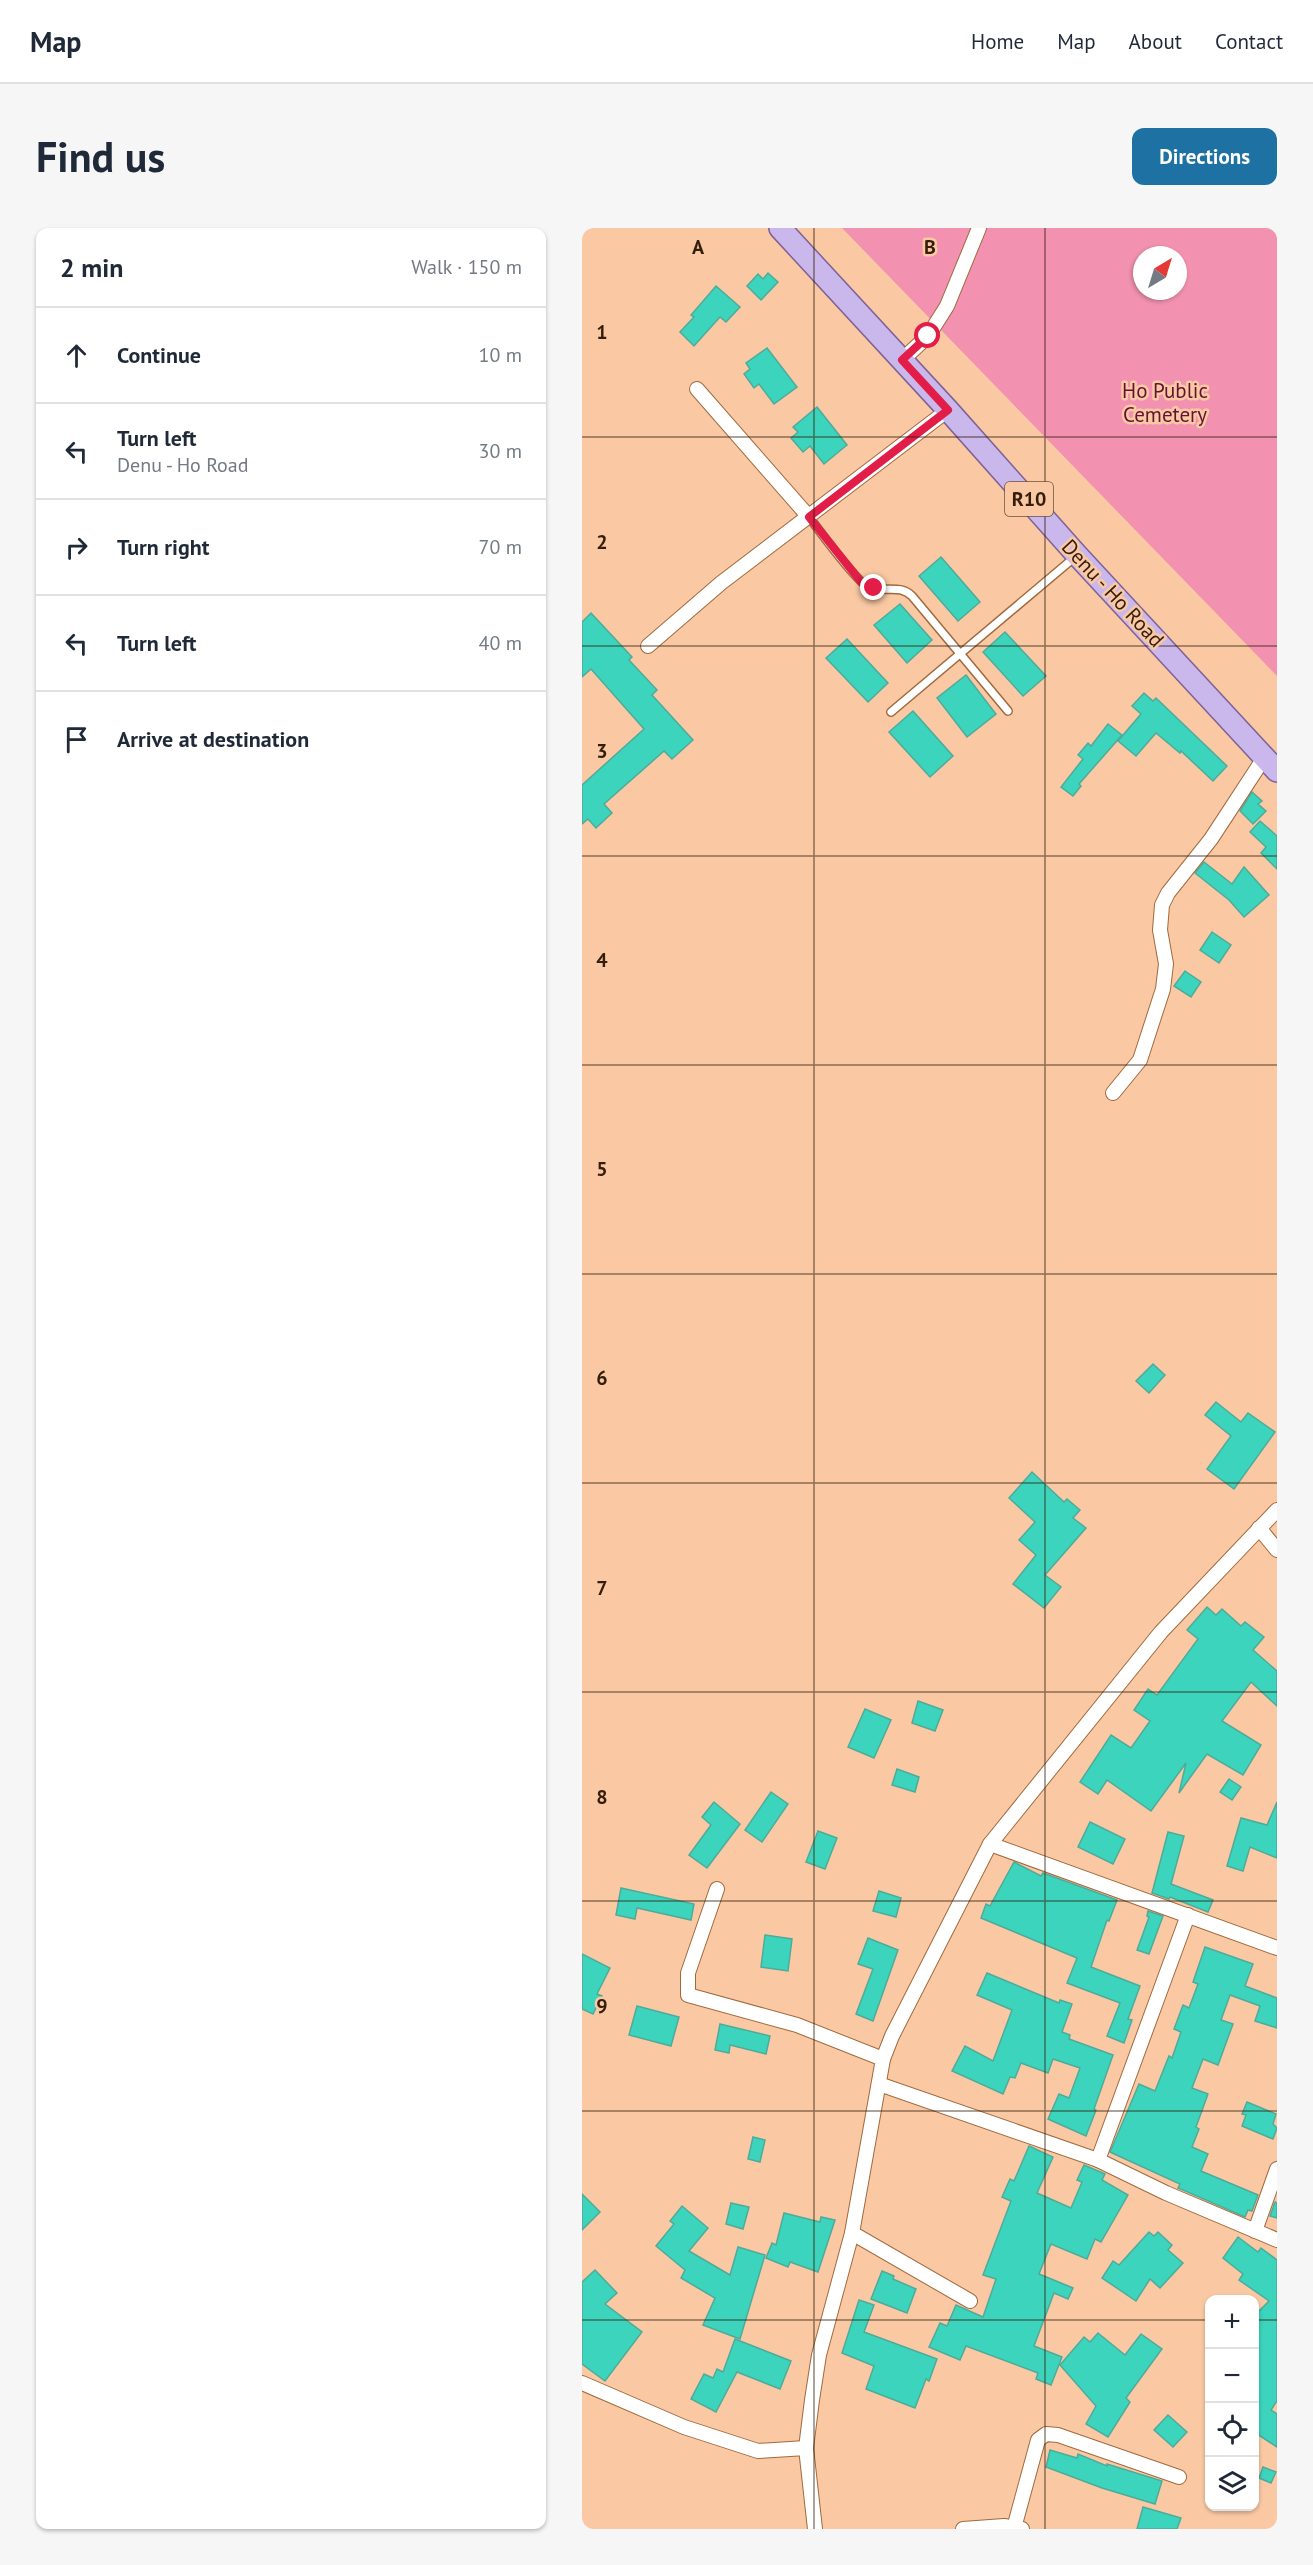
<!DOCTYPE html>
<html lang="en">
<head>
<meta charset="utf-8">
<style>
	body { margin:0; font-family:"PT Sans",sans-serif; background:#f6f6f7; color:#1f2937 }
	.controls { position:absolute; right:18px; bottom:18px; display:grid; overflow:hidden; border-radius:12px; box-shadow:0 2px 4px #0004 }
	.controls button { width:54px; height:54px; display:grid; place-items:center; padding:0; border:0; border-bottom:2px solid #e0e1e3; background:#fff; color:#1f2937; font:30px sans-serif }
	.compass { position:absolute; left:551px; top:18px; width:54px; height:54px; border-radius:50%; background:#fff; box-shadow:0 2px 4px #0004; rotate:38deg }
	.stop { position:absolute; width:18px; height:18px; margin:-14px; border:4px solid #e11d48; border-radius:50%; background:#fff }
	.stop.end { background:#e11d48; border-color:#fff; box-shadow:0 2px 6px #0008 }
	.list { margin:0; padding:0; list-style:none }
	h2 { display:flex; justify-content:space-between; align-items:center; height:78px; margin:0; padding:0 24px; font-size:26px }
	h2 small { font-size:20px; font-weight:400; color:#747a83 }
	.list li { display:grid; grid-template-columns:39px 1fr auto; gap:18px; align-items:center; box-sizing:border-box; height:96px; padding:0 24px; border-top:2px solid #e0e1e3 }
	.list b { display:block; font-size:22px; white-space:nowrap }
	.list p { margin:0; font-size:20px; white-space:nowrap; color:#747a83 }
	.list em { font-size:20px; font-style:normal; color:#747a83 }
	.icon { flex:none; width:33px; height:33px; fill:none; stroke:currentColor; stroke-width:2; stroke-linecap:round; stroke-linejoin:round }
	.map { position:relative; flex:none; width:695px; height:2301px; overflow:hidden; border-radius:12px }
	header { display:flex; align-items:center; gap:36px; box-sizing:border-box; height:84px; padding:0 30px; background:#fff; border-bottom:2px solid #e0e1e3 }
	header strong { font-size:28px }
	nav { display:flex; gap:33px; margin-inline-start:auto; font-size:21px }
	.intro { display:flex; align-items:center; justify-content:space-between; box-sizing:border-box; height:144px; padding:0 36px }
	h1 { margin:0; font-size:42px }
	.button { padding:15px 27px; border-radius:12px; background:#1e72a3; color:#fff; font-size:21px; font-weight:700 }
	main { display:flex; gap:36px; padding:0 36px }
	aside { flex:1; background:#fff; border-radius:12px; box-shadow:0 2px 4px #0004 }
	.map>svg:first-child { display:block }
</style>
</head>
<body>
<header>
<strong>Map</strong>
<nav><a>Home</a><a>Map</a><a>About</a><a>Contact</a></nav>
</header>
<div class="intro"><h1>Find us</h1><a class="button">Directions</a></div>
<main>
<aside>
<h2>2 min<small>Walk · 150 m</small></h2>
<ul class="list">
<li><svg class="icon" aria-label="ahead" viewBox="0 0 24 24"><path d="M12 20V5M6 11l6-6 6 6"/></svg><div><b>Continue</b></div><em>10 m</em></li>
<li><svg class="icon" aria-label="left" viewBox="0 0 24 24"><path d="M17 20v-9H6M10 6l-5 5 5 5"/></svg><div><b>Turn left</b><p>Denu - Ho Road</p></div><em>30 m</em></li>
<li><svg class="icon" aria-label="right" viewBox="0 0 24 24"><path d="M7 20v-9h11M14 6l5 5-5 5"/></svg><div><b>Turn right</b></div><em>70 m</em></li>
<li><svg class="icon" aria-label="left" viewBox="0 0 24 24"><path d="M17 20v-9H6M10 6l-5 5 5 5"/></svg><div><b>Turn left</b></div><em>40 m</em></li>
<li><svg class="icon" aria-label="arrive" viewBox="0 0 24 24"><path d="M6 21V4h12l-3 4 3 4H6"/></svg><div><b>Arrive at destination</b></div></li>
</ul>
</aside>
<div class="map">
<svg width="695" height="2301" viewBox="0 0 695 2301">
	<rect width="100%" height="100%" fill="#fac9a4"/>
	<path fill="#f291b0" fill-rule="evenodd" d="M 260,0 L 695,0 L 695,448 ZM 560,27 L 596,27 L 596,63 L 560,63 Z"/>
	<g fill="#3cd4bc" stroke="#4eab9a" stroke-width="1.5">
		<polygon points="186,45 196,54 179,72 165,58 176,46 181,51"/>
		<polygon points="134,58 158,79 144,94 138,89 112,118 98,104 112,89 109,87"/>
		<polygon points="185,120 215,159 192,176 177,156 172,160 162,146 168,141 164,135"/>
		<polygon points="235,179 265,217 242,236 228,218 221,224 209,210 216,204 211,199"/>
		<polygon points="359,329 398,374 376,393 337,348"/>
		<polygon points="318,376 350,412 325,435 292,397"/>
		<polygon points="9,385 50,429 47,432 75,462 70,467 111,512 90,531 82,523 22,576 30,585 14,600 6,591 0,596 0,557 62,501 9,441 0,449 0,394"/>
		<polygon points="423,404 464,448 441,468 401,424"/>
		<polygon points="265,411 306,455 286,474 244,430"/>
		<polygon points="384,447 414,486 385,509 355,470"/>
		<polygon points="562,465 571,473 574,470 645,538 631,553 599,523 598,525 574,505 554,528 536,513 559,486 550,478"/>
		<polygon points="331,483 371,528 348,549 307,504"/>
		<polygon points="526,496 540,507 497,556 499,558 491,568 479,559 501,531 496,527 506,515 509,518"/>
		<polygon points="670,564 680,573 676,576 684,583 671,596 658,583"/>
		<polygon points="678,593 695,608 695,641 679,625 684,619 668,604"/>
		<polygon points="622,634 650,656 662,639 687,667 662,689 647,672 613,645"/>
		<polygon points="630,704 649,717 637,735 618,722"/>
		<polygon points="603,743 619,754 609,769 592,758"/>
		<polygon points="571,1136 583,1147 567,1165 554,1153"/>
		<polygon points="634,1174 659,1194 666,1185 693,1204 652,1261 625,1241 649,1208 623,1187"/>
		<polygon points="450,1244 482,1274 485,1271 498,1282 491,1290 504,1300 463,1347 479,1359 462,1380 431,1356 454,1327 437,1312 453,1294 427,1270"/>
		<polygon points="625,1379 634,1387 640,1381 659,1398 663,1394 682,1409 671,1422 695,1443 695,1478 669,1454 640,1493 679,1517 661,1547 625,1526 597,1565 604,1535 569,1583 525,1552 516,1566 498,1554 529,1507 549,1520 568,1493 552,1482 566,1461 575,1467 616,1411 605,1402"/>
		<polygon points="336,1473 361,1482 353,1503 330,1495"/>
		<polygon points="283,1481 309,1492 292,1530 266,1519"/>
		<polygon points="315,1541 337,1549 333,1564 310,1557"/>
		<polygon points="647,1551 659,1559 650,1572 638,1564"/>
		<polygon points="189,1564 206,1576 180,1614 163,1602"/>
		<polygon points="132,1574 158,1596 125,1640 107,1627 129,1597 120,1589"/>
		<polygon points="695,1574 695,1630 668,1619 661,1643 645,1638 659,1590 685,1597"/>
		<polygon points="508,1594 543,1611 531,1636 496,1619"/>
		<polygon points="236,1603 255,1610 243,1641 224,1634"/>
		<polygon points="586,1604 602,1608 589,1656 631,1672 626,1684 588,1669 587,1671 570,1665"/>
		<polygon points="432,1634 459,1648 461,1645 535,1672 527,1693 525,1692 509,1739 558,1758 546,1791 550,1792 542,1815 525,1808 538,1775 485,1755 495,1730 399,1690 404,1676 408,1678"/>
		<polygon points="39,1660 112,1676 109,1692 55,1680 53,1691 34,1687"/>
		<polygon points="297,1663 319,1670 314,1689 291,1683"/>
		<polygon points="566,1683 581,1688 567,1726 555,1722 567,1689 565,1688"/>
		<polygon points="183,1707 210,1711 206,1743 179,1739"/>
		<polygon points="286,1710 316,1722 291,1793 274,1786 291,1741 276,1736"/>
		<polygon points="623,1719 671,1736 663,1758 695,1770 695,1800 673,1793 678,1778 648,1767 639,1792 651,1796 636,1837 621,1831 610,1860 626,1866 614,1899 617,1901 610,1919 626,1926 619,1943 676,1967 670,1983 666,1982 663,1989 596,1960 598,1956 528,1924 557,1856 573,1863 587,1828 590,1830 599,1804 592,1801 601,1777 607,1780 616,1756 611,1754"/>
		<polygon points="0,1726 28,1740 15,1766 20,1768 11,1786 0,1781"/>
		<polygon points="405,1745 477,1775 478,1772 490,1776 480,1804 488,1807 487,1811 531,1827 512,1881 514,1882 504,1908 466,1891 477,1866 487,1870 498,1840 471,1831 466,1845 439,1835 433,1850 428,1849 421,1866 370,1843 383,1818 411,1833 430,1782 395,1767"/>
		<polygon points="55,1778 97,1789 89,1818 47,1807"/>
		<polygon points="138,1796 188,1808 184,1826 148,1817 147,1825 133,1822"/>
		<polygon points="665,1874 694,1886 691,1896 695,1900 691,1911 660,1898 664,1887 660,1886"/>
		<polygon points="171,1909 183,1912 178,1934 166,1931"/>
		<polygon points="447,1918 471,1929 455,1965 489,1980 500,1954 495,1952 502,1937 523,1946 520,1952 546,1967 519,2014 513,2011 505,2031 469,2016 457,2046 491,2060 486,2071 472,2065 452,2118 480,2129 469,2157 454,2151 456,2145 384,2118 378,2132 347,2119 358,2095 365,2098 374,2077 401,2089 414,2051 401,2047 429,1973 420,1969 428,1951 432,1953"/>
		<polygon points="0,1966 18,1984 0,2002"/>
		<polygon points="693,1974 695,1975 695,1990 688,1988"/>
		<polygon points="149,1975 167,1979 161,2001 144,1996"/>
		<polygon points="100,1978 126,2000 107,2023 148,2047 156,2019 183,2027 158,2111 121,2097 133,2070 99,2050 103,2042 74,2018 92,1996 88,1993"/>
		<polygon points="202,1985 238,1994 239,1989 253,1992 236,2044 208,2034 206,2039 184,2030 190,2015 194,2017"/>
		<polygon points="567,2004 572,2008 576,2004 590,2017 586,2022 601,2035 578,2060 568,2051 554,2073 520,2050 531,2033 537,2037"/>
		<polygon points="656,2009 676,2024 679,2020 695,2032 695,2173 689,2182 695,2186 695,2219 672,2204 672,2088 687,2073 657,2052 661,2046 641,2030"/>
		<polygon points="13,2042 35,2065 23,2076 60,2104 23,2153 0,2136 0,2054"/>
		<polygon points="300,2043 312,2048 311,2051 334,2061 325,2085 289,2071"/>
		<polygon points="277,2072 292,2077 282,2104 355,2131 347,2153 344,2151 333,2180 284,2161 292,2138 260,2125"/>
		<polygon points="516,2105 543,2127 559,2106 580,2121 544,2170 548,2174 526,2209 504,2196 514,2178 478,2137 502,2109 508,2114"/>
		<polygon points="153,2111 209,2133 198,2161 155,2144 134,2184 109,2171 122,2146 131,2150 135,2141 141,2144"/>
		<polygon points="586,2187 605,2204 591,2219 572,2202"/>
		<polygon points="468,2222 495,2230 496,2226 525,2238 525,2236 580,2253 573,2276 520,2260 464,2239"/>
		<polygon points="681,2239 694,2244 689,2255 677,2250"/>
		<polygon points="561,2279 599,2290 595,2301 555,2301"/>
	</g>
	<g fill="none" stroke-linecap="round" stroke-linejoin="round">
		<g stroke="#a06a3d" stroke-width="10">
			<g id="lane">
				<path d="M 227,289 C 237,302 274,353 285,358 C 301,366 317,355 330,368 L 426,483"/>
				<polyline points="309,484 493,329"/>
			</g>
		</g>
		<g stroke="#a06a3d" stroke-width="16">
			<g id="street">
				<polyline points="320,132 346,108 365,78 397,0"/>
				<polyline points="115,161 227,289"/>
				<polyline points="66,418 139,355 366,182"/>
				<polyline points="531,865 558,832 581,761 584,736 578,702 580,677 586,665 629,611 682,530"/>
				<polyline points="677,1300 695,1322"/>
				<polyline points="408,1616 695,1720"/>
				<polyline points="135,1661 106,1745 106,1767 215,1797 301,1831"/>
				<polyline points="297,1856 516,1932 584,1965 695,2012"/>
				<polyline points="516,1932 606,1687"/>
				<polyline points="673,2003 695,1941"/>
				<polyline points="270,2005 388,2073"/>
				<polyline points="0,2155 102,2199 176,2223 224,2220"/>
				<polyline points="432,2300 456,2212 464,2206 476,2207 597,2249"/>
				<polyline points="233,2301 224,2220 230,2172 237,2127 270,2005 301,1831 310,1808 408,1616 579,1404 695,1282"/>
				<polyline points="381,2301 422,2298 440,2301"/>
			</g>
		</g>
		<g stroke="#7f6295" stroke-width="24">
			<polyline id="primary" points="198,0 366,182 495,327 695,543"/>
		</g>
		<use href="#lane" stroke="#fff" stroke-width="7"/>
		<use href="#street" stroke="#fff" stroke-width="14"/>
		<use href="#primary" stroke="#cab7ec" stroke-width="21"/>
	</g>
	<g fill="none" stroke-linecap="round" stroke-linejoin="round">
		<polyline stroke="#e11d48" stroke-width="8" points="292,360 279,354 227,289 366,182 320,132 346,108"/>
	</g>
	<path fill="none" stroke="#341e0b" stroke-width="1.5" stroke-opacity="0.55" d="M 232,0 L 232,2301M 463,0 L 463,2301M 0,209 L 695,209M 0,418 L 695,418M 0,628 L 695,628M 0,837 L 695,837M 0,1046 L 695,1046M 0,1255 L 695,1255M 0,1464 L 695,1464M 0,1673 L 695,1673M 0,1883 L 695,1883M 0,2092 L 628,2092M 672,2092 L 695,2092"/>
	<g text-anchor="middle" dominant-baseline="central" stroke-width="5" stroke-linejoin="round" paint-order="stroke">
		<rect fill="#fac9a4" stroke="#6f5139" stroke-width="1.5" x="423" y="254" width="48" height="34" rx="4.5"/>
		<g font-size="20" font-weight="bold" fill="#341e0b">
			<text x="447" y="271">R10</text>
		</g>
		<g font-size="21" fill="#621335" stroke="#fac9a4">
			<text x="583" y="162">Ho Public<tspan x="583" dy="24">Cemetery</tspan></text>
		</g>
		<g font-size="21" fill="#341e0b" stroke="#fac9a4">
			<text transform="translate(531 365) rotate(47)">Denu - Ho Road</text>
		</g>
	</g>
	<g font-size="20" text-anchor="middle" font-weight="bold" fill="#341e0b" stroke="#fac9a4" stroke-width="5" stroke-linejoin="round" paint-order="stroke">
		<text x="116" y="26">A</text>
		<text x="348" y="26">B</text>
		<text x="20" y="111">1</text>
		<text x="20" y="321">2</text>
		<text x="20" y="530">3</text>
		<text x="20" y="739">4</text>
		<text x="20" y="948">5</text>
		<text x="20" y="1157">6</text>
		<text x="20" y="1367">7</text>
		<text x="20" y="1576">8</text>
		<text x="20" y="1785">9</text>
	</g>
</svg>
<div class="controls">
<button>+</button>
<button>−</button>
<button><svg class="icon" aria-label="locate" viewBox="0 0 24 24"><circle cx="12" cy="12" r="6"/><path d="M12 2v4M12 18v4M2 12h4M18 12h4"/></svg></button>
<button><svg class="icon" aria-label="layers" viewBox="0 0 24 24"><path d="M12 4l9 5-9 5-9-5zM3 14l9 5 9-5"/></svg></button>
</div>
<svg class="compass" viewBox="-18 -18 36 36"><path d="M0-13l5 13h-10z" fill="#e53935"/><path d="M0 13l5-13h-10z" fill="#747a83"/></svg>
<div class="stop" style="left:346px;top:108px"></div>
<div class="stop end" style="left:292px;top:360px"></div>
</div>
</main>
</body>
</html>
